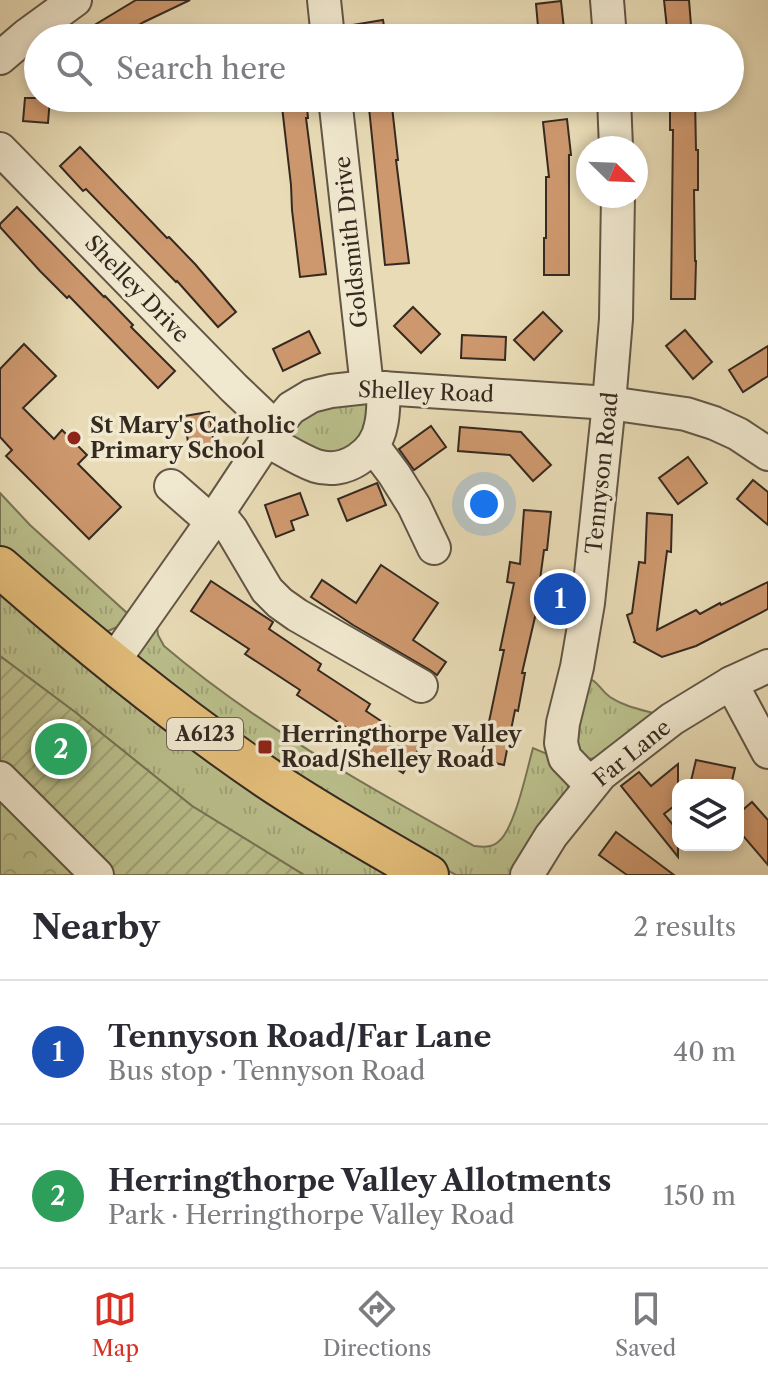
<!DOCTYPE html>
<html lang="en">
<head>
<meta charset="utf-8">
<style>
	body { margin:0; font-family:"Libre Caslon Text",serif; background:#f2f2f3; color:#2b2b33 }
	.controls { position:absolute; right:24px; bottom:24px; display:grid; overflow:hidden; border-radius:16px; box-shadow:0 4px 12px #0003 }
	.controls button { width:72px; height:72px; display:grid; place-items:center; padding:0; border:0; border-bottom:2px solid #e1e1e2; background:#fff; color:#2b2b33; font:40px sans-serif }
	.compass { position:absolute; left:576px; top:136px; width:72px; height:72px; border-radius:50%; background:#fff; box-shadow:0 4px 12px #0003; rotate:113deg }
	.you { position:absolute; left:484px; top:504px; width:28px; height:28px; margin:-20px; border:6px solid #fff; border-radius:50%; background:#1a73e8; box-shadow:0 0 0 12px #1a73e833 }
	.badge { display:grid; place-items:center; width:52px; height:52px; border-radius:50%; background:#d93025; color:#fff; font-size:26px; font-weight:700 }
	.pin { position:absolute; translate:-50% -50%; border:4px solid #fff; box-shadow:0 2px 8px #0006 }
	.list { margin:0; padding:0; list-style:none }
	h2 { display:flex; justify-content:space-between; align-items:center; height:104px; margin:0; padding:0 32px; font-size:34px }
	h2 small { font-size:26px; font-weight:400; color:#7c7c81 }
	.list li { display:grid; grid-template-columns:52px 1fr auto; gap:24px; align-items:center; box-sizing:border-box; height:144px; padding:0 32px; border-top:2px solid #e1e1e2 }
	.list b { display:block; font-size:30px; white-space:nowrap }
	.list p { margin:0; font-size:26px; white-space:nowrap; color:#7c7c81 }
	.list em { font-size:26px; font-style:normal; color:#7c7c81 }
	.icon { flex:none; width:44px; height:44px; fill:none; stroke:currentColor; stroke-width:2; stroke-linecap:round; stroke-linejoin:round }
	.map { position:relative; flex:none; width:768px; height:875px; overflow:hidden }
	.search { position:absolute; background:#fff; box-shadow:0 4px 12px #0003; left:24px; right:24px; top:24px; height:88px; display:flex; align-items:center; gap:20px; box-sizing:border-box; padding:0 28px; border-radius:44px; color:#7c7c81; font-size:30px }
	.sheet { height:392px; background:#fff }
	nav { display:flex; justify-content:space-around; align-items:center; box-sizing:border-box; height:112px; border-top:2px solid #e1e1e2; background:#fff; font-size:22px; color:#7c7c81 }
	nav a { display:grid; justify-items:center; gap:4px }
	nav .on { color:#d93025 }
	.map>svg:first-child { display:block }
</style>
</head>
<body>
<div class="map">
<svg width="768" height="875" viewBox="0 0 768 875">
	<defs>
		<pattern id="grass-tufts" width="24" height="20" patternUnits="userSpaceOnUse" patternTransform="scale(2)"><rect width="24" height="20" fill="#babf8b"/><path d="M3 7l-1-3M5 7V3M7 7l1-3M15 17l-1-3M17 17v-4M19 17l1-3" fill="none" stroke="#a0a478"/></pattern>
		<pattern id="park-crowns" width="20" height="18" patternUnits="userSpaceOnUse" patternTransform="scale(2)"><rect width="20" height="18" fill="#babf8b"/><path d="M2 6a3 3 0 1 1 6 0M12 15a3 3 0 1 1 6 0" fill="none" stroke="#a0a478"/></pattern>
		<pattern id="garden-furrows" width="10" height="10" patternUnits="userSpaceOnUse" patternTransform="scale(2)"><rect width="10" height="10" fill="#babf8b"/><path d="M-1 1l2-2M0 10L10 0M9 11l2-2" fill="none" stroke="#a0a478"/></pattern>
	</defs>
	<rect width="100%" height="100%" fill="#e8dbb5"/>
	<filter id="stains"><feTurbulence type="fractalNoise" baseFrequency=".0025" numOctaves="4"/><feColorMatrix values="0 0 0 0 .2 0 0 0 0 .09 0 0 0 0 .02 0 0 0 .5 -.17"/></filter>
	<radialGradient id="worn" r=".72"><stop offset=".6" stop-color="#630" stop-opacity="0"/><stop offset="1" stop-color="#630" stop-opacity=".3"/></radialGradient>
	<g fill="url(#grass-tufts)" stroke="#787456" stroke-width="2">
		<polygon points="368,402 370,436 333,460 292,437 292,427 325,404"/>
		<polygon points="0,493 30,525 127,613 117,627 106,632 0,548"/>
		<polygon points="0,589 405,875 304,875 192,806 75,712 0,656"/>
		<path d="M 157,627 L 158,635 L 164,646 C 258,726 367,786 474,846 C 483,847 491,848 498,842 C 515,829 527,769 533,748 L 552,756 L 568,781 L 568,790 L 514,875 L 456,875 L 382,835 L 139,668 L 135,649 Z"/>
		<path d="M 585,677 C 598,680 600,690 610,697 C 625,707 643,710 660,715 L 605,757 L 589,759 L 577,753 L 575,723 Z"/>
	</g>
	<polygon fill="url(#park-crowns)" stroke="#787456" stroke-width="2" points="0,787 82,875 0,875"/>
	<polygon fill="url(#garden-furrows)" stroke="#787456" stroke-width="2" points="0,656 75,712 192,806 304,875 82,875 0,787"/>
	<g fill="#ce986e" stroke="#352920" stroke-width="2">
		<polygon points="136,0 190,0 144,22 117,38 73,38"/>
		<polygon points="664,0 689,0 692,38 668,38"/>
		<polygon points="561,1 565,38 539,38 536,4"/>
		<polygon points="383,20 386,38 347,38 346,26"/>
		<polygon points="25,98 50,98 48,123 23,121"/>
		<polygon points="281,98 306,98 308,118 306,118 326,274 300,277 292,210 291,185"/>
		<polygon points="368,98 391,98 398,160 396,160 409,263 385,265"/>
		<polygon points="670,98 695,98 696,150 698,150 698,190 694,190 695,261 696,261 695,299 671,299 673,130 670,130"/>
		<polygon points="567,119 571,155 569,155 569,275 544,275 544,238 546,238 546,177 549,177 543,122"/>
		<polygon points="80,147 167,238 169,237 195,264 236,312 218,327 177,281 176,282 86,189 83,191 60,166"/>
		<polygon points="17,207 104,297 105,296 133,325 131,327 175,371 158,388 69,296 67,298 40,271 0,227 0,224"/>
		<polygon points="413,307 440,334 421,353 394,326"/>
		<polygon points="543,312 562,331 534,360 514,340"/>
		<polygon points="685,330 712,362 693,379 666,346"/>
		<polygon points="309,331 320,353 283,371 273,349"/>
		<polygon points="462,335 506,337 505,360 461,358"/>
		<polygon points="24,344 56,376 23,408 54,439 62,430 87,455 78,464 121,507 89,539 6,456 12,450 0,437 0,369"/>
		<polygon points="768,346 768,376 743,392 729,370"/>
		<polygon points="209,412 215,451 190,455 184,416"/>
		<polygon points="431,426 446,447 414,470 399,449"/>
		<polygon points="460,427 521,432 551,465 533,481 510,455 458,451"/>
		<polygon points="688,457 707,483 678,504 659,478"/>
		<polygon points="753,480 768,492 768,525 737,499"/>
		<polygon points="377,483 386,505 347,521 338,499"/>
		<polygon points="300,493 308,515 291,521 294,530 276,537 265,505"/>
		<polygon points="524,510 551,512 547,550 544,550 535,617 522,673 525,673 518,711 515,710 504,765 481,760 504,650 500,650 514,583 507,582 510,562 520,564"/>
		<polygon points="647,513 672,515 671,552 667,551 657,630 696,610 700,614 720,603 721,605 768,582 768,609 696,646 662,657 634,642 635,641 627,615 632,613 639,562 645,563"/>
		<polygon points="381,565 438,603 413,640 446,662 437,675 430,670 353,625 311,597 322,580 356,603"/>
		<polygon points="211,581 273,622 269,629 321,664 318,670 370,704 366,711 420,747 403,773 346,736 350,730 297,695 300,690 245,654 249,649 191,611"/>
		<polygon points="696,760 735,768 731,785 690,785"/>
		<polygon points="678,764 678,803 664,814 678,831 678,857 621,786 639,772 651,786"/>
		<polygon points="752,802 768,820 768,865 738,830 738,814"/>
		<polygon points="616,832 650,857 674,875 627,875 599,855"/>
	</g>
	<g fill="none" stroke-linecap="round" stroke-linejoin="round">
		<g stroke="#625645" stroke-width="36">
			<g id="minor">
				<polyline points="324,0 328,38"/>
				<polyline points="607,0 610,38"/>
				<polyline points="0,58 27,35 75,0"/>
				<polyline points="335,98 367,387"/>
				<polyline points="614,98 616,148"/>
				<polyline points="0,149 234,388 275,427"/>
				<path d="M 266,440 C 283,449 299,460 316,466 C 345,475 376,454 381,425 C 384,413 383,400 384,388"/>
				<polyline points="373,446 394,474 414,506 434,548"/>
				<polyline points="171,486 212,522"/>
				<polyline points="218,513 231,529 267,590 280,603 297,615 421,686"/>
				<polyline points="113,662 218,513 275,427 291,408 311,396 331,391 367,387 609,403 686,414 714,423 738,434 768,454"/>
				<polyline points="731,683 768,752"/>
				<polyline points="0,778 97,875"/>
				<polyline points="591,785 565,758 561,743 563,723 577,667 588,603 609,403 616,319 618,196"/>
				<polyline points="527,875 551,836 601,774 672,719 731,683 768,666"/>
			</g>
		</g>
		<g stroke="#352920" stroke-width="44">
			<path id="major" d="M 0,567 C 85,642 173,714 267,778 C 319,813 374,844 428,875"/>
		</g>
		<use href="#minor" stroke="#f0e8cf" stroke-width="32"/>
		<use href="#major" stroke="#e4be7a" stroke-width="40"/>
	</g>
	<g fill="#8f2418" stroke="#f0e8cf" stroke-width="3">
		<circle cx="74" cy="438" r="8"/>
		<rect x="257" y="739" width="16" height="16" rx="4"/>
	</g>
	<g text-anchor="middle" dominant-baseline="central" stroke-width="7" stroke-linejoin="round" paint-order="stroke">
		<rect fill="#f0e8cf" stroke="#6d6254" stroke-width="2" x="167" y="718" width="76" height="32" rx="6"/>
		<g font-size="20" font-weight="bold" fill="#352920">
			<text x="205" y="734">A6123</text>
		</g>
		<g font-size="22" fill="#352920" stroke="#f0e8cf">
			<text transform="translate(351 242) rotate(-96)">Goldsmith Drive</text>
			<text transform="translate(137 289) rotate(46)">Shelley Drive</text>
			<text transform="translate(426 392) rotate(2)">Shelley Road</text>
			<text transform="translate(602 473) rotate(-84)">Tennyson Road</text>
			<text transform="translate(632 753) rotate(-39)">Far Lane</text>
		</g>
		<g font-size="22" font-weight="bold" fill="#352920" stroke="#f0e8cf" text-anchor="start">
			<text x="90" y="425">St Mary's Catholic<tspan x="90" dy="25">Primary School</tspan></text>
			<text x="281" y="734">Herringthorpe Valley<tspan x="281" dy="25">Road/Shelley Road</tspan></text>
		</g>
	</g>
	<rect width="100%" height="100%" filter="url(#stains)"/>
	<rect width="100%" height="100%" fill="url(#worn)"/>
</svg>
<div class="controls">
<button><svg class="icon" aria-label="layers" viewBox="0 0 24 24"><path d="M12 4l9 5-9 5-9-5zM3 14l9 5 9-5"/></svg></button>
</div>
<svg class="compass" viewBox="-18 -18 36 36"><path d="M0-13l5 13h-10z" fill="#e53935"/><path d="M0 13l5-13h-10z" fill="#7c7c81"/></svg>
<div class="you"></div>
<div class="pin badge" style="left:560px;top:599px;background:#1a4fb4">1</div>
<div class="pin badge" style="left:61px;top:749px;background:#2e9e5b">2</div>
<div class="search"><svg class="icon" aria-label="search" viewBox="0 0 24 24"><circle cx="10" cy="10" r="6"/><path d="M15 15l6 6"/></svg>Search here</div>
</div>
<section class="sheet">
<h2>Nearby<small>2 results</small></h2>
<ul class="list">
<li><span class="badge" style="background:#1a4fb4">1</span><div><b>Tennyson Road/Far Lane</b><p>Bus stop · Tennyson Road</p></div><em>40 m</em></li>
<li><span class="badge" style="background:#2e9e5b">2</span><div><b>Herringthorpe Valley Allotments</b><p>Park · Herringthorpe Valley Road</p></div><em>150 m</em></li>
</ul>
</section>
<nav>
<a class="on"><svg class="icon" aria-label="map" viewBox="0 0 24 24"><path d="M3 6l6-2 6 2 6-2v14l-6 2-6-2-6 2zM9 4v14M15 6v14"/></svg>Map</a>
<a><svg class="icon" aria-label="directions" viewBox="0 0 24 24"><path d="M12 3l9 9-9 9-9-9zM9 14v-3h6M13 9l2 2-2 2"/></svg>Directions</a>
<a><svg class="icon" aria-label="saved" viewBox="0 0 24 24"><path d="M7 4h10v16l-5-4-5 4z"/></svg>Saved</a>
</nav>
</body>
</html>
